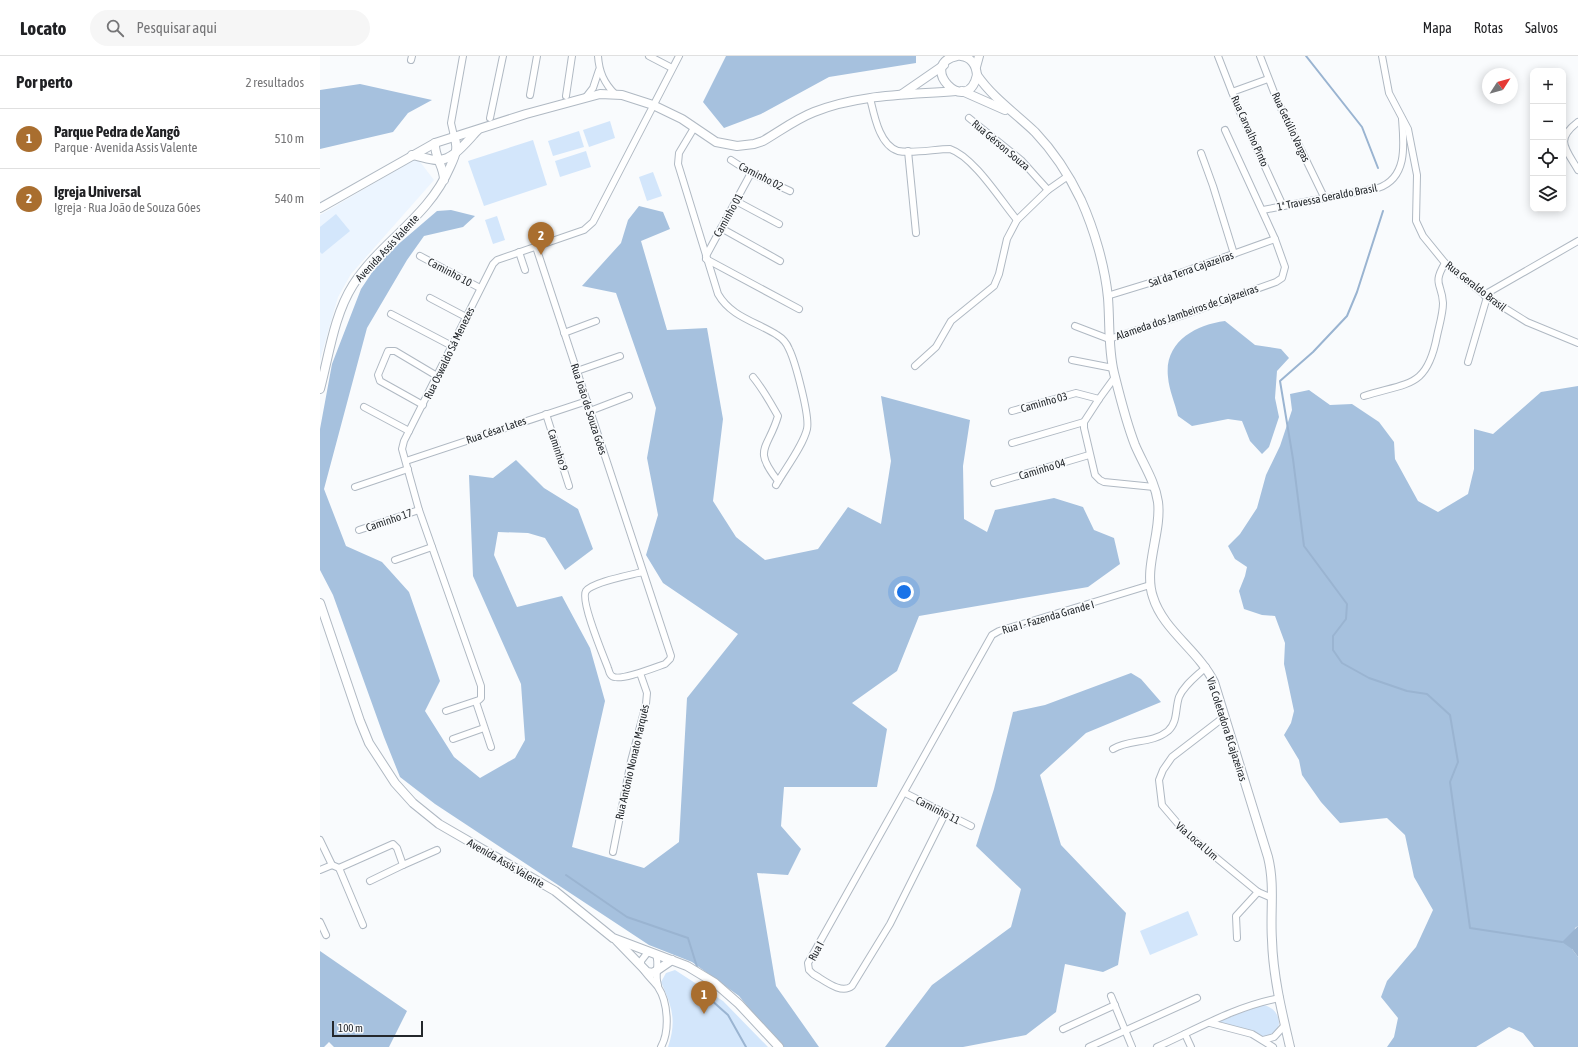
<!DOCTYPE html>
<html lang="pt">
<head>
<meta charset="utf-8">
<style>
	body { margin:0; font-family:"Asap Condensed",sans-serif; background:#f6f6f6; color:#202124 }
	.controls { position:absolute; right:12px; top:12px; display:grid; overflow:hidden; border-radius:8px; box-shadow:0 2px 10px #0003 }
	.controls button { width:36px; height:36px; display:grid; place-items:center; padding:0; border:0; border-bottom:1px solid #e0e0e0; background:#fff; color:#202124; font:20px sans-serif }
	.compass { position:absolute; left:1162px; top:12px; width:36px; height:36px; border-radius:50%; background:#fff; box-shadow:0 2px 10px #0003; rotate:54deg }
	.scale { position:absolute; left:12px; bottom:10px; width:91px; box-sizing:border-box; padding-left:4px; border:2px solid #24282c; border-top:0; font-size:11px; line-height:14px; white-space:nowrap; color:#24282c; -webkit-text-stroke:3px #f9fbfd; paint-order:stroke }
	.you { position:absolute; left:584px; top:536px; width:14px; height:14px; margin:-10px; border:3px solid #fff; border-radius:50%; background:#1a73e8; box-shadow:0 0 0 6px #1a73e833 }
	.badge { display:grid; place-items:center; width:26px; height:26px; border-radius:50%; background:#a96e2f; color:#fff; font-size:13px; font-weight:700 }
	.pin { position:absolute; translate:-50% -33px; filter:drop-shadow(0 1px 2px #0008) }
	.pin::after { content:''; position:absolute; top:21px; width:14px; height:12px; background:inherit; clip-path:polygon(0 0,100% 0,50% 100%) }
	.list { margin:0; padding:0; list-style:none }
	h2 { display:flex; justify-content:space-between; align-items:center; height:52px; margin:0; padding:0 16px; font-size:17px }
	h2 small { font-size:13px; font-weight:400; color:#757577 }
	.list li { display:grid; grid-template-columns:26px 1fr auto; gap:12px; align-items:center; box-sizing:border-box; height:60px; padding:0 16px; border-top:1px solid #e0e0e0 }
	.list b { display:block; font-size:15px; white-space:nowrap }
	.list p { margin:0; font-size:13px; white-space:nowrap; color:#757577 }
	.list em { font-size:13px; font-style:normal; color:#757577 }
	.icon { flex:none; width:22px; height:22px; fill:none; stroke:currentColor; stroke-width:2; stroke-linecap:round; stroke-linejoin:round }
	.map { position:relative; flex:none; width:1258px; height:991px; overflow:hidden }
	header { display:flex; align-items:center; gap:24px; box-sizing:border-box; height:56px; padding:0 20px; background:#fff; border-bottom:1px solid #e0e0e0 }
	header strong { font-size:19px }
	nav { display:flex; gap:22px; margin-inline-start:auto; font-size:14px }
	.search { width:280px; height:36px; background:#f6f6f6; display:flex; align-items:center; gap:10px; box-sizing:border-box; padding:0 14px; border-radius:22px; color:#757577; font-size:15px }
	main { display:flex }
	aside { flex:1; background:#fff }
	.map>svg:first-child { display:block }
</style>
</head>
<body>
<header>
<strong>Locato</strong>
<div class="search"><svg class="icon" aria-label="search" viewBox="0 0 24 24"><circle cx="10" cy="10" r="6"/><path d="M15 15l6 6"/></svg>Pesquisar aqui</div>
<nav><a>Mapa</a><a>Rotas</a><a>Salvos</a></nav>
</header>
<main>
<aside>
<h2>Por perto<small>2 resultados</small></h2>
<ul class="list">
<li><span class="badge">1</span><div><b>Parque Pedra de Xangô</b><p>Parque · Avenida Assis Valente</p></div><em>510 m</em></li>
<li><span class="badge">2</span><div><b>Igreja Universal</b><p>Igreja · Rua João de Souza Góes</p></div><em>540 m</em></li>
</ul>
</aside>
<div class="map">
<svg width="1258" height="991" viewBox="0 0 1258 991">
	<rect width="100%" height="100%" fill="#f9fbfd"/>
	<polygon fill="#ecf5ff" points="97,102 114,124 31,218 18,241 0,304 0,159"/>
	<g fill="#d3e6fb">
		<polygon points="290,65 295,82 269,91 263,74"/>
		<polygon points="259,75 264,91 233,100 228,85"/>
		<polygon points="213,84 227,129 164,150 148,105"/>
		<polygon points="266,95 271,111 240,121 235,105"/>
		<polygon points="333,116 342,140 327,145 319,121"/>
		<polygon points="16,158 30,175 2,198 0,196 0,171"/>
		<polygon points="177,160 185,184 173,188 165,164"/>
		<polygon points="868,855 878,879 830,899 820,875"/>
		<path d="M 355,914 L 403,945 L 448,991 L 348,991 C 357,964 352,951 341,926 L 346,917 Z"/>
		<path d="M 942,949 C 961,951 966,976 947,980 C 943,982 939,980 935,978 C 923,972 913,970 900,968 L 899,965 Z"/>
	</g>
	<g fill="#a6c1de">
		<polygon points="406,0 596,0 596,7 509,21 441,58 404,72 383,46"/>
		<polygon points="40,28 112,44 88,57 73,76 0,93 0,34"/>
		<polygon points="319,150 343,156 350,173 321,185 347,274 387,272 403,363 393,445 416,481 445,504 498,493 528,451 561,468 571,405 561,340 650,364 643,410 644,463 667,476 675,454 734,442 763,451 774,474 794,482 800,508 768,531 599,560 577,615 532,647 567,673 557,731 464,731 461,770 481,793 468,819 437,817 456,930 499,991 461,991 419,940 372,906 329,889 115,748 80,721 64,681 13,539 0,514 0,373 12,308 41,233 61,203 117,155 131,154 155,160 143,171 104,180 87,204 47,272 4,433 26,490 62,506 89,536 120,625 105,655 134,701 160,722 195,702 205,684 201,628 153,520 149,419 173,422 196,404 224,432 258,453 273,493 245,514 225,482 208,477 178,476 174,499 197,551 242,540 270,592 285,645 252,791 324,812 359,786 367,642 418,578 343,527 326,499 338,459 327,402 336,352 296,237 262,230 301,187 308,164"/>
		<path d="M 905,265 L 935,289 L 961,293 L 969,302 L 957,315 L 955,342 L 959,361 L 949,391 L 942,398 L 930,385 L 922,365 L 908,363 L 872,370 L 858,360 C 855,347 849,334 848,321 C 844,286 875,269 905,265 Z"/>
		<polygon points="1258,330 1258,870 1255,872 1252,893 1258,901 1258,991 1214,991 1203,977 1189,971 1156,991 1067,991 1074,981 1078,962 1061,941 1067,925 1096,891 1113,854 1094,821 1085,779 1067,762 1020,767 1001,746 982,719 979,704 964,679 971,667 974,655 964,608 965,587 955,560 942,559 924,553 919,535 925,520 927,511 915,503 908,490 920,478 937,452 946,419 960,390 972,354 970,338 989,334 1010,349 1032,348 1059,366 1074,386 1075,403 1098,445 1118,456 1148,438 1154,413 1154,373 1173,378 1221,336"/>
		<polygon points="811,617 821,623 841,646 766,677 720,719 741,789 806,857 798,909 783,916 745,908 736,956 706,979 643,991 565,991 612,929 691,871 701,833 656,790 674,733 693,656 725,649"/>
		<polygon points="0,895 87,955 69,991 14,991 9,986 4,991 0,991"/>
	</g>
	<polygon fill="#9ab4d1" points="1258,870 1258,901 1252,893 1242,886"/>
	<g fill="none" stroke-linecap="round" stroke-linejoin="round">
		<g stroke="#9ab4d1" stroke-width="2">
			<polyline points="986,0 1042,71 1058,112"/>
			<polyline points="1063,155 1037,236 1027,260 993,296 960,325 973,403 984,490 1027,548 1026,563 1013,580 1013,594 1022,607 1049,622 1087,635 1107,638 1130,659 1138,706 1130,726 1150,872 1242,886"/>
			<polyline points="246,819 307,861 368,882 378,914"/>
			<polyline points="380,927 381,935 408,959 426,991"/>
		</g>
		<g stroke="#b0b9c3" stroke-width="8">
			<g id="minor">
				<path d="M 278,0 C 279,16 284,27 295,38"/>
				<polyline points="329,0 352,12"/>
				<polyline points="898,0 919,54 963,150"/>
				<polyline points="940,0 957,44 1004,141"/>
				<polyline points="1062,0 1069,37 1088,73 1097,119 1096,165 1103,180 1125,207 1167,241 1207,266 1258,287"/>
				<polyline points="91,4 92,0"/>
				<polyline points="912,36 948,23"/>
				<polyline points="210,39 217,0"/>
				<polyline points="246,40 252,0"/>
				<polyline points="266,41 273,32 279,14"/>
				<path d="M 550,42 C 554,58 559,89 578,95 C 592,98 616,93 630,93 C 654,101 681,145 697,164"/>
				<polyline points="170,62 183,0"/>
				<polyline points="649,62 701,104 728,134"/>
				<path d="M 1258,66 C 1234,84 1246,93 1258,114"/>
				<path d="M 374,72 L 359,97 L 358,108 L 398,238 C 411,261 437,266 457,279 C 462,282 467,288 469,293 C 475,305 490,360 487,373 C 483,390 465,413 456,429"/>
				<polyline points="134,80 131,67 143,0"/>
				<polyline points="588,95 596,177"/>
				<polyline points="881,97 893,130 914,198"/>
				<polyline points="411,104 431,117 470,135"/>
				<polyline points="416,145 459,168"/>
				<path d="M 943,154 L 1058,132 C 1088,122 1084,88 1082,63"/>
				<polyline points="401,172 460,205"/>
				<path d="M 216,191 L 351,600 L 350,603 L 345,608 C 336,611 299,626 292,620 C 289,618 289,614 288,612 C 283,599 260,544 266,535 C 272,526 311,519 322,516"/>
				<polyline points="199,196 205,214"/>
				<polyline points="100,200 160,232"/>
				<polyline points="386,200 431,117"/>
				<polyline points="386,203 479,253"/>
				<polyline points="1164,239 1258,185"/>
				<polyline points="787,240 849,221 955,183"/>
				<polyline points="110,242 146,261"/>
				<polyline points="71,258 132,290"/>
				<polyline points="755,270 789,283 861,260 956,226 962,222 965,211 955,183 905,74"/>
				<polyline points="244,277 276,265"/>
				<polyline points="752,304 793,312"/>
				<polyline points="1148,306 1167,241"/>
				<polyline points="595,310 616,291 631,265 674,230 679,218 687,183 697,164 728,134 748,120"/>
				<polyline points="257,315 300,300"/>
				<path d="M 433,321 C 443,333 450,346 458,360 C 448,394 432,392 458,425"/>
				<polyline points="795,321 779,343 764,366 764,372 775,419 780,424 784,426 834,431"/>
				<path d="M 1044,340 C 1089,326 1107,332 1117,280 C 1119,270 1123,258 1123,247 C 1122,227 1112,229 1125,207"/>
				<polyline points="103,349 60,325 58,319 68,295 75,295 117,320"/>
				<polyline points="44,351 89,375"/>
				<polyline points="270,355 309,340"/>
				<polyline points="692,355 756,337 779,343"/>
				<polyline points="226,358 249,430"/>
				<polyline points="692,387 764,366"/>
				<polyline points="86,405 267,345"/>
				<polyline points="674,427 769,399"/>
				<polyline points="35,431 88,413"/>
				<polyline points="39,474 99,454"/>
				<polyline points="75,504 112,491"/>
				<polyline points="156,646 171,691"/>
				<polyline points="126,655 159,644 161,642 161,630 99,454 82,393 84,385 173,208 177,204 264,174 273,166 359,0"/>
				<polyline points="904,661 852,701 843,714 839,724 842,749 865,776 938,836 952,842"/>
				<polyline points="133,683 164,672"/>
				<path d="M 793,693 C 809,683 832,688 848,675 C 858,666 855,653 859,641 C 864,629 877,620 886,611"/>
				<polyline points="585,737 651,770"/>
				<path d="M 625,758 L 570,868 L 532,930 C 521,939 504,924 493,918 L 489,914 L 488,907 L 672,579 L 679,575 L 830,529"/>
				<polyline points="0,784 12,809"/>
				<polyline points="293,796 311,705 326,648 327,637 320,617"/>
				<polyline points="12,809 19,812 73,788 77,792 83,809 50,825"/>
				<polyline points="83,809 117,794"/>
				<polyline points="19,812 43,869"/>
				<polyline points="0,814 12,809"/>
				<polyline points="0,866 6,879"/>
				<polyline points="917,882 916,860 938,836"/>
				<path d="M 328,896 L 321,905 L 321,909 C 324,917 333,924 338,931 C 348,946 350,975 341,991"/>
				<path d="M 336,899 C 340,909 334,918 338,929"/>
				<polyline points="791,940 812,991"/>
				<polyline points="890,967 932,978 953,991"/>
				<polyline points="743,973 795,949"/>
				<polyline points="865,978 871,991"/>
				<polyline points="943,984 954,981 965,969"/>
				<polyline points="769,991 877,942"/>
				<path d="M 837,991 C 877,973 916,950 960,942"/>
			</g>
		</g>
		<g stroke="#b0b9c3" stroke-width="10">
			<g id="secondary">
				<path d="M 637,0 C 596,8 647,63 657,19 C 656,9 651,1 641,0"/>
				<polyline points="656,11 659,0"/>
				<path d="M 657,19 C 673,42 695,57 715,76 C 734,96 749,119 761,144 C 774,173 785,210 788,242 C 790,267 788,292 794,317 C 800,341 806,366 815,389 C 823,408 835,425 838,446 C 842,476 823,512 833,541 C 843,574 878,594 894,626 L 948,801 C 955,829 950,856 952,884 C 953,920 962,957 970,991"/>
				<polyline points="642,35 685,54"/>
				<polyline points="582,38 624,9"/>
				<path d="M 115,87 C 114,101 124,110 124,124"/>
				<path d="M 92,99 C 100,100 109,104 117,104 C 133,105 147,85 157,75"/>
				<path d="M 0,152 L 115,87 L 206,58 L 280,38 L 302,39 L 333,49 L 362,63 L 396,86 L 417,90 L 434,88 L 443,85 C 460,75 476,63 494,56 C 539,38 589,39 636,35"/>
				<path d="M 0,333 C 9,299 14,259 33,229 C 61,185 108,162 130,111 C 135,100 139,92 134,80"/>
				<polyline points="0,547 40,665 49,687 75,727 93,747 119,768 235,835 293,882 367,910 395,927 419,948 459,991"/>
				<polyline points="297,885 327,916 333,917 352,904"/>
			</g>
		</g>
		<use href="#minor" stroke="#fff" stroke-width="6"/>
		<use href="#secondary" stroke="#fff" stroke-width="8"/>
	</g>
	<g text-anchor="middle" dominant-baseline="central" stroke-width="3.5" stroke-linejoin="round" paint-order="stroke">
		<g font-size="11" fill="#24282c" stroke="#f9fbfd">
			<text transform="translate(971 71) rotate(65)">Rua Getúlio Vargas</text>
			<text transform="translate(930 75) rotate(66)">Rua Carvalho Pinto</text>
			<text transform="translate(681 89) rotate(40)">Rua Gérson Souza</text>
			<text transform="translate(441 120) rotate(27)">Caminho 02</text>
			<text transform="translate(1007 141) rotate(-11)">1ª Travessa Geraldo Brasil</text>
			<text transform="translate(408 159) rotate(-61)">Caminho 01</text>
			<text transform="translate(67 192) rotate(-47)">Avenida Assis Valente</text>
			<text transform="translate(871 213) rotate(-19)">Sal da Terra Cajazeiras</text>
			<text transform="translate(130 216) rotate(28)">Caminho 10</text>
			<text transform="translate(1156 230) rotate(38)">Rua Geraldo Brasil</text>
			<text transform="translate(867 256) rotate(-19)">Alameda dos Jambeiros de Cajazeiras</text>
			<text transform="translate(129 297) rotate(-64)">Rua Oswaldo Sá Menezes</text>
			<text transform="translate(724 346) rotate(-16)">Caminho 03</text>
			<text transform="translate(269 353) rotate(72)">Rua João de Souza Góes</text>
			<text transform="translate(176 374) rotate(-19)">Rua César Lates</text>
			<text transform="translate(238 394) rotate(72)">Caminho 9</text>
			<text transform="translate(722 413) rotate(-17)">Caminho 04</text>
			<text transform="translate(69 464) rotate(-19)">Caminho 17</text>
			<text transform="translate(728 561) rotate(-16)">Rua I - Fazenda Grande I</text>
			<text transform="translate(907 673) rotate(72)">Via Coletadora B Cajazeiras</text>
			<text transform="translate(312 706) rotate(-77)">Rua Antônio Nonato Marquês</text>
			<text transform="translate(618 754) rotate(27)">Caminho 11</text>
			<text transform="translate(877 785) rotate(41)">Via Local Um</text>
			<text transform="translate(186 807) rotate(30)">Avenida Assis Valente</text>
			<text transform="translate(496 895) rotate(-62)">Rua I</text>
		</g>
	</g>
</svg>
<div class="controls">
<button>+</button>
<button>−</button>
<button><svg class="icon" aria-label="locate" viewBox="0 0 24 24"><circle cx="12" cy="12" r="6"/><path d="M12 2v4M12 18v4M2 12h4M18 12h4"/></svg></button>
<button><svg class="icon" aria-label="layers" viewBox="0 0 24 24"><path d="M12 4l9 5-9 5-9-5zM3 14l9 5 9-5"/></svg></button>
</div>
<svg class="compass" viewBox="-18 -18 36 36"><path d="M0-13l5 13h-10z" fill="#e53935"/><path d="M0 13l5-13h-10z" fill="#757577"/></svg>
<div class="scale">100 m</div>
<div class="you"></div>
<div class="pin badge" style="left:384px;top:958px">1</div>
<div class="pin badge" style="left:221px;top:199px">2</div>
</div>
</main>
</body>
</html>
